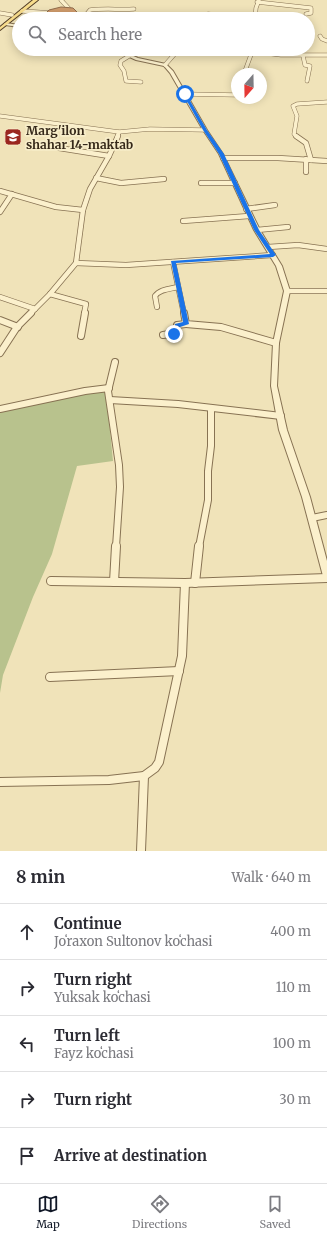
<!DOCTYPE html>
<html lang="en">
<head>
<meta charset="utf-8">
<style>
	body { margin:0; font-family:Merriweather,serif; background:#f7f7f7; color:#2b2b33 }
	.compass { position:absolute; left:231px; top:68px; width:36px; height:36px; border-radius:50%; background:#fff; box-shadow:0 2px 10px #0003; rotate:200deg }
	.stop { position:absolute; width:12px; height:12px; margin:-9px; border:3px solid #1a73e8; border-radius:50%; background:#fff }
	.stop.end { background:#1a73e8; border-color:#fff; box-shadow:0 1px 4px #0008 }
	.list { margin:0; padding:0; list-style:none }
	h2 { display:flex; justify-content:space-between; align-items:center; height:52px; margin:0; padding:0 16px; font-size:17px }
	h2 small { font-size:13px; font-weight:400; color:#7c7c81 }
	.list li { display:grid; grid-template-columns:26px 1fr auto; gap:12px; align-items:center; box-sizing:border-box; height:56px; padding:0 16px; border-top:1px solid #e1e1e2 }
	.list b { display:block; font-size:15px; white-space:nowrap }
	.list p { margin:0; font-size:13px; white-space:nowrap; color:#7c7c81 }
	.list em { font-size:13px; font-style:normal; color:#7c7c81 }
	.icon { flex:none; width:22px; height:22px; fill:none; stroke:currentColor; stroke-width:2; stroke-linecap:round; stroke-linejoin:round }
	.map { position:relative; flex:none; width:327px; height:851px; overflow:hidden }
	.search { position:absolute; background:#fff; box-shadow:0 2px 10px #0003; left:12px; right:12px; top:12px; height:44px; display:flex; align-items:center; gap:10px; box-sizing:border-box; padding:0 14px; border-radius:22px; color:#7c7c81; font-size:15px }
	.sheet { height:332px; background:#fff }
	nav { display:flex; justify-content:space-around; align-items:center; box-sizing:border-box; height:56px; border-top:1px solid #e1e1e2; background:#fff; font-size:11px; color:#7c7c81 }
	nav a { display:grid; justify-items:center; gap:2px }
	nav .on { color:#111827 }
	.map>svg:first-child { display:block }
</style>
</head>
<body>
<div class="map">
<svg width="327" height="851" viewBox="0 0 327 851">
	<rect width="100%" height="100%" fill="#f0e3b9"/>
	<polygon fill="#b8c28d" points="106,389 113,461 77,466 52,554 33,597 3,675 0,693 0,411"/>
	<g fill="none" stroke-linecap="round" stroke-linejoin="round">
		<g stroke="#877253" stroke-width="4.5">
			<g id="minor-far3">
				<polyline points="61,0 73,13"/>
				<polyline points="257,2 311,8 311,13 306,14"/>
				<polyline points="22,11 52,13"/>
				<polyline points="0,13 12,15"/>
				<polyline points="208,14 218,15 217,19"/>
				<path d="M 78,18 L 86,15 L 90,10 C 105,8 119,10 134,9"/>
				<polyline points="255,19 256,8 259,0"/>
				<polyline points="320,36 322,39 327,41"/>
				<polyline points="236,49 281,55 327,55"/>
				<polyline points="129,56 121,61 120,65 124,71 126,81 141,82"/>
				<polyline points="303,56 305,65 310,66 307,81"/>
				<polyline points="165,65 179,49"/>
				<polyline points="245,71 252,52"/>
				<polyline points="185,94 237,95"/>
				<polyline points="0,116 119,132 150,129 205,130"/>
				<polyline points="117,137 119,132"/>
				<polyline points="297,137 294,134 297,116 293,106 297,104 327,102"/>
			</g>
		</g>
		<g stroke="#877253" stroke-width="6">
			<g id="minor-far2">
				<polyline points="296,136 306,143 311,160"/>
				<polyline points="59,148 109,156"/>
				<polyline points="223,158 278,158 327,161"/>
				<polyline points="306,159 306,172"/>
				<polyline points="96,178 121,183 164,179"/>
				<polyline points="201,183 235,183"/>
				<polyline points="0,191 56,207 83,210"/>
				<polyline points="246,209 275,205"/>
				<polyline points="0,212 12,194"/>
				<polyline points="183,221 249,216"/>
				<polyline points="257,230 288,227"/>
				<polyline points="268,247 298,245 327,249"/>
				<polyline points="173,262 184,314"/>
				<polyline points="76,263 126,265 273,255"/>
				<polyline points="287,291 327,291"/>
				<polyline points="50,294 86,304 84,314"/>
				<polyline points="0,297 35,309"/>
				<path d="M 157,307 L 155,296 C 160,289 170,289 178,287"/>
				<polyline points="30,314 50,294 76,263 83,210 90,189 109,156 118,136"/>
			</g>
		</g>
		<g stroke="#877253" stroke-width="8">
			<g id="minor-far1">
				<polyline points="184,313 186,324 221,327 276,343"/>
				<polyline points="0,320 18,327"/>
				<polyline points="163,335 176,333 177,325 186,324"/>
				<polyline points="81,336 85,313"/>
				<polyline points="0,353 17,327 31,313"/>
				<polyline points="115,362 108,391 119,465 120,487 116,547"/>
				<polyline points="110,400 178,404 281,416"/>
				<polyline points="0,409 85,391 109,388"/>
				<polyline points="312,518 327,515"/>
				<polyline points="199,547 208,500 208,471 211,446 211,409"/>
			</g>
		</g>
		<g stroke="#877253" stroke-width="10">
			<g id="minor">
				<polyline points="51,581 185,583 327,578"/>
				<polyline points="114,582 116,546"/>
				<polyline points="195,583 199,546"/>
				<polyline points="50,677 179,671"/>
				<polyline points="0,782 109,780 144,776"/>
				<polyline points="141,851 144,776 155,768 159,762 182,656 185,583"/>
			</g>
		</g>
		<g stroke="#877253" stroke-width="2">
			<g id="tertiary">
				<polygon points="6,23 19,25 19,27 5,25 4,24"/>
				<polygon points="112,49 117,49 138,58 166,64 173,71 207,130 223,154 260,230 282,266 290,291 279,343 277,386 287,430 310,497 327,561 327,580 324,579 323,576 302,497 279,430 271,386 273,343 284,291 276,266 254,230 219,154 203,130 170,73 164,66 136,60"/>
			</g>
		</g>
		<g stroke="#543f28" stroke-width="2">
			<polygon id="primary" points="33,0 38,0 0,30 0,27"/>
		</g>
		<use href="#minor-far3" stroke="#fbf0cc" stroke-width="3.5"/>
		<use href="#minor-far2" stroke="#fbf0cc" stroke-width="4.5"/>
		<use href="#minor-far1" stroke="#fbf0cc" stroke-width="6"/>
		<use href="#minor" stroke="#fbf0cc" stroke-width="8"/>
		<use href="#tertiary" fill="#fbf0cc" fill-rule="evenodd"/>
		<use href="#primary" fill="#f8dd8c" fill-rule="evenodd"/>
	</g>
	<polygon fill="#b4865d" points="46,13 79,19 46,19"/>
	<polygon fill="#926d4c" points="78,13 79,19 66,19"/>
	<polygon fill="#d19c6c" stroke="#926d4c" points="61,7 73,8 78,13 74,17 66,19 53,19 48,16 46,13 49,10"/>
	<polygon fill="#1a73e8" points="185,92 207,130 224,154 259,230 276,255 273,257 176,263 189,324 180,327 180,332 174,336 171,334 174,331 175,324 183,322 171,261 270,254 254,230 219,154 203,130 183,94"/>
	<defs>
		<g id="school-square" transform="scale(0.9)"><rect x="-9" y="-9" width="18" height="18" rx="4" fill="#9a261f" stroke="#f7edc9"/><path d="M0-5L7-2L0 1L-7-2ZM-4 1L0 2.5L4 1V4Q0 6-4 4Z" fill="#fff"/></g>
	</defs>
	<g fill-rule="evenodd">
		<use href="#school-square" x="13" y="137"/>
	</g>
	<g text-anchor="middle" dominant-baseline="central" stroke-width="3.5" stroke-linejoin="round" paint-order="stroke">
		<g font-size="12" font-weight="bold" fill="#352819" stroke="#f7edc9" text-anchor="start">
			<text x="26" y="130">Marg'ilon<tspan x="26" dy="14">shahar 14-maktab</tspan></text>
		</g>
	</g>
</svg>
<svg class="compass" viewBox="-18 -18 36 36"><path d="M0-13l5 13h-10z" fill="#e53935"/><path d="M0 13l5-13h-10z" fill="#7c7c81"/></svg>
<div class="stop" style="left:185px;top:94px"></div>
<div class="stop end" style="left:174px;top:334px"></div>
<div class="search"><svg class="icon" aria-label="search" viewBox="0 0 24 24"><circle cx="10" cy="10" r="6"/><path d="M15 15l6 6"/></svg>Search here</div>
</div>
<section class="sheet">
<h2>8 min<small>Walk · 640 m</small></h2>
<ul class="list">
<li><svg class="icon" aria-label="ahead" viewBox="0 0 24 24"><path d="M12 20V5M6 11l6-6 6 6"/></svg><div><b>Continue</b><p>Joʻraxon Sultonov koʻchasi</p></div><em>400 m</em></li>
<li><svg class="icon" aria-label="right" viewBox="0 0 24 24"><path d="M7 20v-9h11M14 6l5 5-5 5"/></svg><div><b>Turn right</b><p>Yuksak koʻchasi</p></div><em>110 m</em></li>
<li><svg class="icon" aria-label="left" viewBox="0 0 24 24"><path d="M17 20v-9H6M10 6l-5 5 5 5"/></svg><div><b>Turn left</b><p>Fayz koʻchasi</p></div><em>100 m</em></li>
<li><svg class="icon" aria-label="right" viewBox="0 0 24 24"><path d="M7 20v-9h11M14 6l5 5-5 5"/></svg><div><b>Turn right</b></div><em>30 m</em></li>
<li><svg class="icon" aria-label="arrive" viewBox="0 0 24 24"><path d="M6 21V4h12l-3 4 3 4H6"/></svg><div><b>Arrive at destination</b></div></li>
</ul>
</section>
<nav>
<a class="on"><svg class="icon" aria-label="map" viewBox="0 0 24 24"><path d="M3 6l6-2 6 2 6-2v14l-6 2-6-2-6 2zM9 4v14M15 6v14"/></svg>Map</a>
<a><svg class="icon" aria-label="directions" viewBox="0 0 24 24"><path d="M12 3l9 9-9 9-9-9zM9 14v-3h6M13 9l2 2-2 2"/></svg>Directions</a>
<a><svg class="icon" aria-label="saved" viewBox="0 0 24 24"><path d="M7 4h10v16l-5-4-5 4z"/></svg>Saved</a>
</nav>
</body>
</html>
